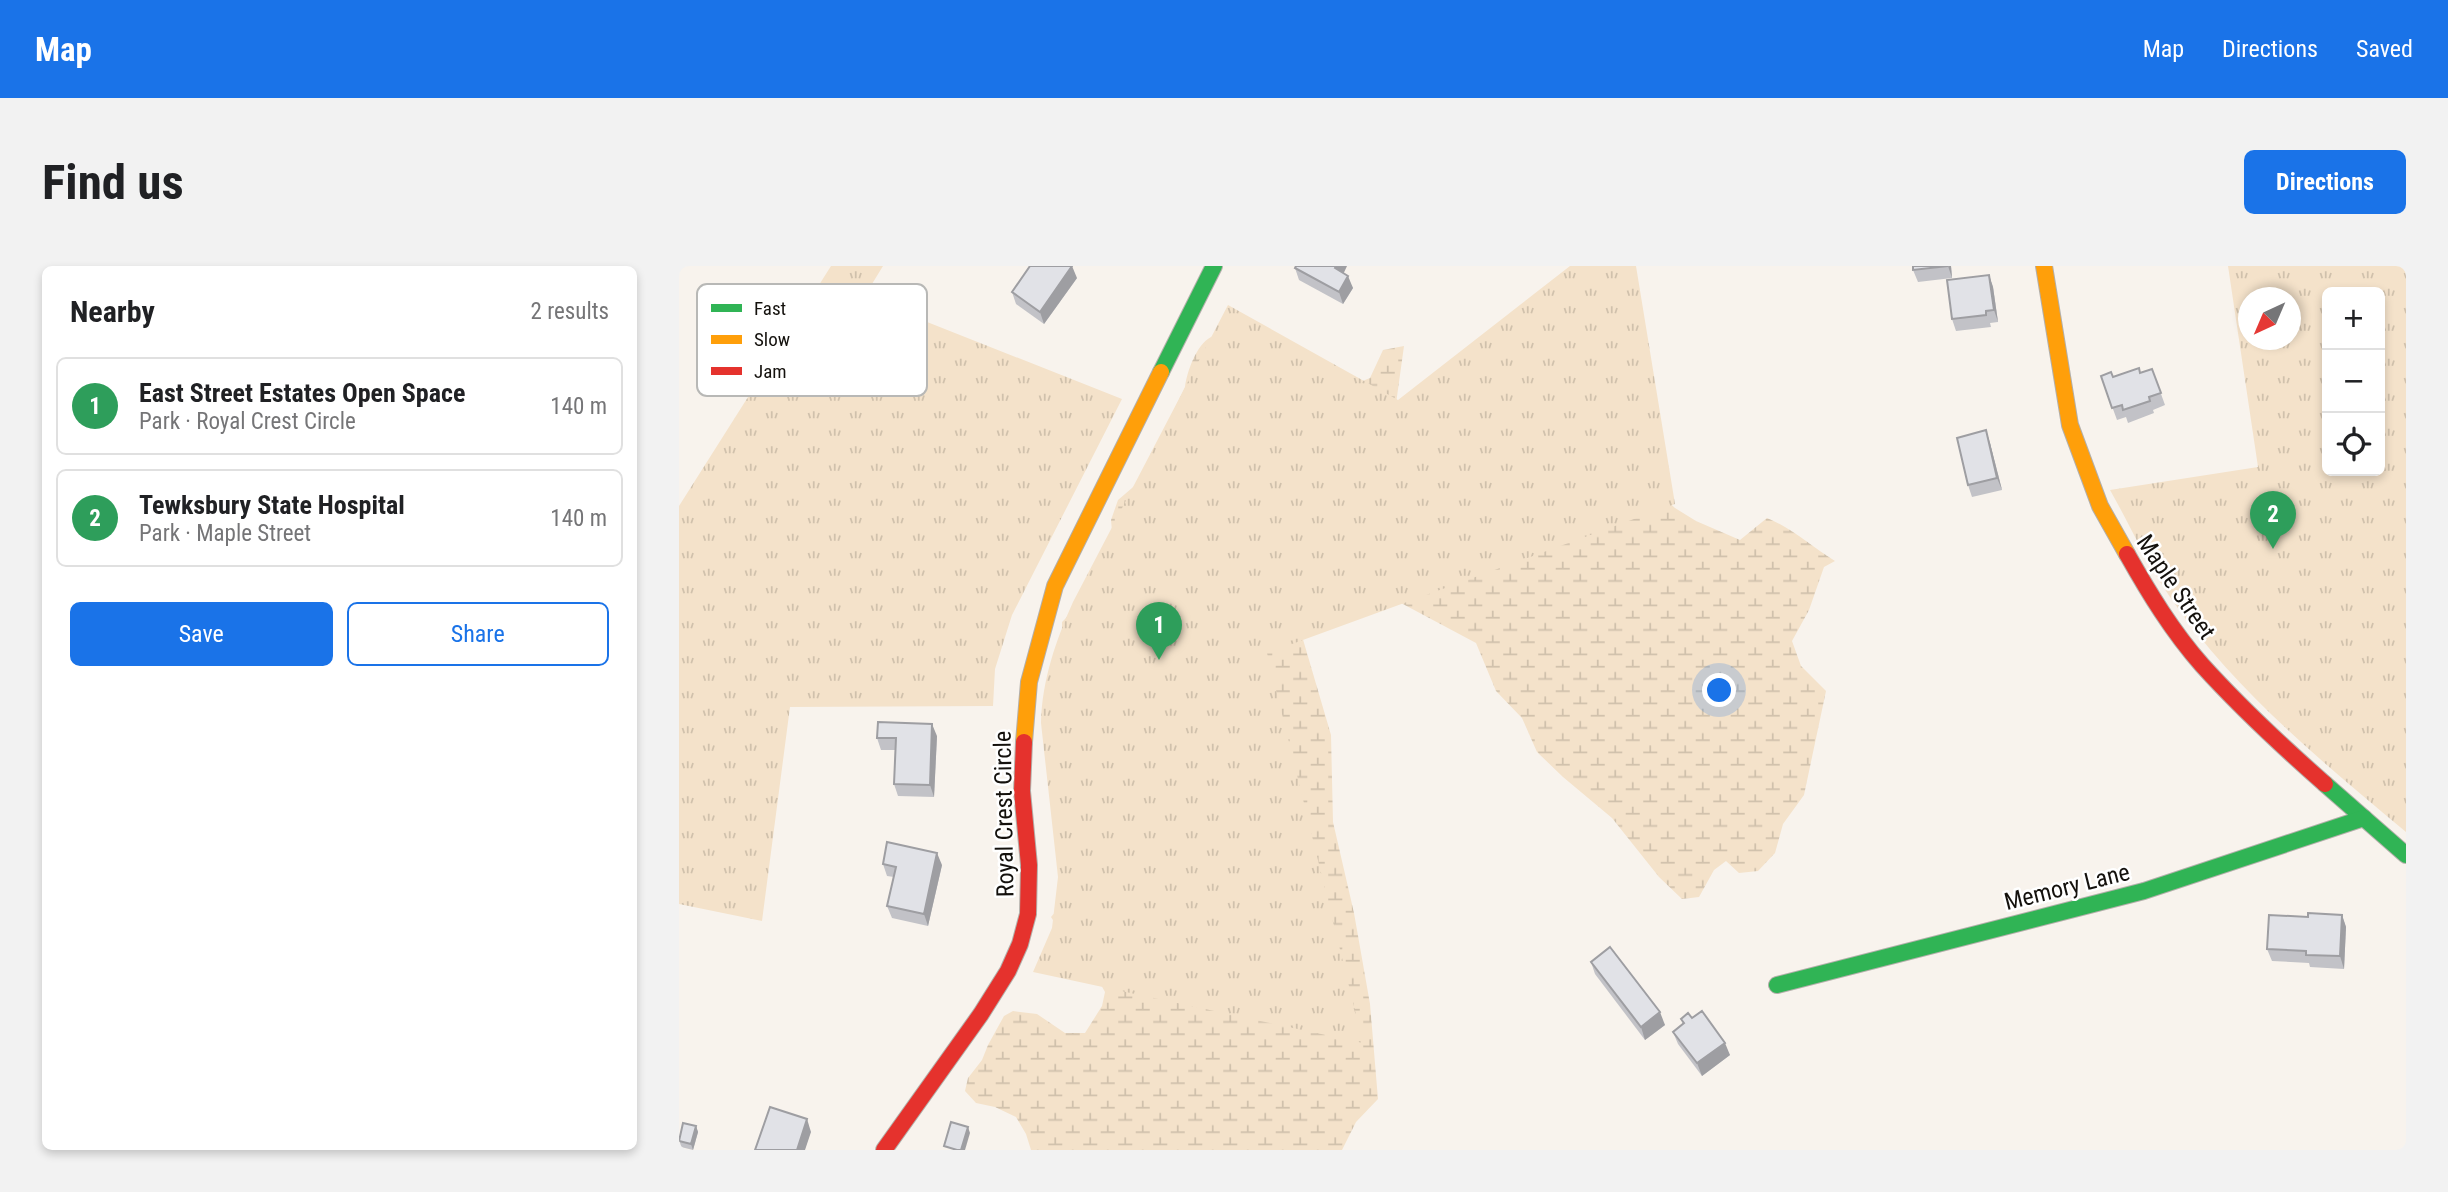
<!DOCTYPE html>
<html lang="en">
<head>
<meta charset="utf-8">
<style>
	body { margin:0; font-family:"Roboto Condensed",sans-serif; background:#f2f2f2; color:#202124 }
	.controls { position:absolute; right:21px; top:21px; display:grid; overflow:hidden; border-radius:10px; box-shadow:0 4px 10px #0003 }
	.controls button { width:63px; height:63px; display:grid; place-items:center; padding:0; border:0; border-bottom:2px solid #e0e0e0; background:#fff; color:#202124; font:35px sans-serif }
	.compass { position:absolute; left:1559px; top:21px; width:63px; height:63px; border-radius:50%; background:#fff; box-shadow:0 4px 10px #0003; rotate:224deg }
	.you { position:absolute; left:1041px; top:425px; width:24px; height:24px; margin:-18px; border:5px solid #fff; border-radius:50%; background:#1a73e8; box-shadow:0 0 0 10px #1a73e833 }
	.badge { display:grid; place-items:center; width:46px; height:46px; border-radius:50%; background:#1a73e8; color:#fff; font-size:23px; font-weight:700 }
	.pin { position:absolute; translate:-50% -58px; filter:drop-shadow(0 2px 4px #0008) }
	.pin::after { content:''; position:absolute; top:37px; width:24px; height:21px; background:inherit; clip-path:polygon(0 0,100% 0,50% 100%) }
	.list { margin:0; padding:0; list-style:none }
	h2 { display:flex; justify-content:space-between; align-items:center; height:91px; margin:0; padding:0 28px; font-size:30px }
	h2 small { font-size:23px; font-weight:400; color:#757577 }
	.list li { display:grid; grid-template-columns:46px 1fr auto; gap:21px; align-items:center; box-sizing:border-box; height:98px; margin:0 14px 14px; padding:0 14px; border:2px solid #e0e0e0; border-radius:10px }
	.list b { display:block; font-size:26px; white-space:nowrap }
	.list p { margin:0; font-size:23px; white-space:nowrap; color:#757577 }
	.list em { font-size:23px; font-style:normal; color:#757577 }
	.actions { display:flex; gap:14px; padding:21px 28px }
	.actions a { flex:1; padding:16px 0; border:2px solid #1a73e8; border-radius:10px; text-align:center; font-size:24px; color:#1a73e8 }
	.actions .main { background:#1a73e8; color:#fff }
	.icon { flex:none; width:38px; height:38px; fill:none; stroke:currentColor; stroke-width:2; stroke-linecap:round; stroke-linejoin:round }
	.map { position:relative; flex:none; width:1727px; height:884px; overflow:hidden; border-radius:10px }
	header { display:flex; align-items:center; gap:42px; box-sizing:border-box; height:98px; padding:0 35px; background:#1a73e8; color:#fff }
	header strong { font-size:33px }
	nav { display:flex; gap:38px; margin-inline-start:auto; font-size:24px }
	.intro { display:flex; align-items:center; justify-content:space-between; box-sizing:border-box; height:168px; padding:0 42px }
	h1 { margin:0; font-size:49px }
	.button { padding:18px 32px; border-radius:10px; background:#1a73e8; color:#fff; font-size:24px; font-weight:700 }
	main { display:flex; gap:42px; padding:0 42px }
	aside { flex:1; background:#fff; border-radius:10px; box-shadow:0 4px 10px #0003 }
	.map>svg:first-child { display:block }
</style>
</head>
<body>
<header>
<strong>Map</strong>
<nav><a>Map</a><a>Directions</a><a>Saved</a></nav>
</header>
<div class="intro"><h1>Find us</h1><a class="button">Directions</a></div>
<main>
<aside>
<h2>Nearby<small>2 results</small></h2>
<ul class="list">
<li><span class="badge" style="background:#2e9e5b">1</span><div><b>East Street Estates Open Space</b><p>Park · Royal Crest Circle</p></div><em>140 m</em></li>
<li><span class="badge" style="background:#2e9e5b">2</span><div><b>Tewksbury State Hospital</b><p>Park · Maple Street</p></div><em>140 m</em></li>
</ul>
<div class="actions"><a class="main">Save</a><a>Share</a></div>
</aside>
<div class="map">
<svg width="1727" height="884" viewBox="0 0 1727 884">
	<defs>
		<pattern id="wetland-marsh" width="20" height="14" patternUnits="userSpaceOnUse" patternTransform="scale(1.75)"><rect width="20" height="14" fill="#f4e2ca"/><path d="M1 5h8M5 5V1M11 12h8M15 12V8" fill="none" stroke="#d0c1ac"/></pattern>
		<pattern id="park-tufts" width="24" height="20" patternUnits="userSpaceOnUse" patternTransform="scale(1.75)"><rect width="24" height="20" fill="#f4e2ca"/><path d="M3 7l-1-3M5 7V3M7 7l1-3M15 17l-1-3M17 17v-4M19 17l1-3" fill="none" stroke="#d0c1ac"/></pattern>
	</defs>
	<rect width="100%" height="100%" fill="#f8f3ed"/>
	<path fill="url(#wetland-marsh)" d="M 555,65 L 666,122 L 691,112 L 704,84 L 725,80 L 716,145 L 972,219 L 996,242 L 1017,255 L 1061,274 L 1088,252 C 1113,262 1133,281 1156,295 L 1145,301 L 1130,344 L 1113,375 L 1122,400 L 1147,425 L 1125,529 L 1104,558 L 1096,587 L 1079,605 L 1060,607 L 1047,595 L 1035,604 L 1020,631 L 1003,633 L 980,611 L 933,552 L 884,511 L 858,486 L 843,452 L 817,425 L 797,377 L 692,321 L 618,353 L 652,469 L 654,556 L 675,647 L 691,738 L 699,833 L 677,856 L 663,884 L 352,884 L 347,868 L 337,851 L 316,841 L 297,837 L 286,825 L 289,812 L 303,794 L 309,779 L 325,750 L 334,745 L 358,748 L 386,767 L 406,767 L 423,740 L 426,726 L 398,676 L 379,662 L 372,651 L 384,637 L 383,356 L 395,344 L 434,277 L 432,254 L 439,234 L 460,216 L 506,121 C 508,106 517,79 532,71 C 539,68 548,67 555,65 Z"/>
	<g fill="url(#park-tufts)" fill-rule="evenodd">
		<polygon points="152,0 204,0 185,31 443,133 333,349 316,403 314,440 111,441 83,655 0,638 0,240"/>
		<path d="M 891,0 L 957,0 L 996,238 L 588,387 L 684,777 L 354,706 L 373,662 L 379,611 L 362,457 C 363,414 377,374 394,336 L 549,39 L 719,134 Z"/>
		<path d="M 1549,0 L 1727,0 L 1727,566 C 1642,495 1554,423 1491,331 C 1468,298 1451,259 1431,224 L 1579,201 ZM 1648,26 L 1701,26 L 1701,205 L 1648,205 ZM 1570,32 L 1612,32 L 1612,74 L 1570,74 Z"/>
	</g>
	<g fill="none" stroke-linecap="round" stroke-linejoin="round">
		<g stroke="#b3afaa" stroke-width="18">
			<g id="fast">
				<polyline points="482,106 535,0"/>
				<polyline points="1646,518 1727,589"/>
				<polyline points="1098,719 1465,625 1685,552"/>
			</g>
		</g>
		<g stroke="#b3afaa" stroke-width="18">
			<g id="slow">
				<polyline points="1365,0 1391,159 1421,240 1448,288"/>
				<polyline points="345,476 350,416 376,320 482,106"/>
			</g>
		</g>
		<g stroke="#b3afaa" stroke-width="18">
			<g id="jam">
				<path d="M 1448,288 C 1470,327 1493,365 1523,399 C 1561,441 1604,481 1646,518"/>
				<polyline points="205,884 302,748 329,705 341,678 349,648 350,599 343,525 345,476"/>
			</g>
		</g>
		<use href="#fast" stroke="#30b455" stroke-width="16"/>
		<use href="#slow" stroke="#ff9f0a" stroke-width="16"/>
		<use href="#jam" stroke="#e5322d" stroke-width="16"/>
	</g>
	<g fill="#c2c2c7">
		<polygon points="1272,0 1273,12 1239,16 1234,4"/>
		<polygon points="616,2 665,7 674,22 664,38 620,14"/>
		<polygon points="1310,9 1314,21 1319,56 1311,57 1312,61 1277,65 1273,53"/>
		<polygon points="398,12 365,58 337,38 333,26"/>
		<polygon points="1473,103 1486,139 1474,144 1475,147 1449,157 1447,151 1438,154 1422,110 1434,111 1461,107"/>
		<polygon points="1311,177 1323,224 1293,231 1289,219"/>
		<polygon points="258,470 255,531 219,530 215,518 216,484 202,484 198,472"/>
		<polygon points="204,598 263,599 249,660 213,652 208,640 215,611 208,610"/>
		<polygon points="1663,649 1667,661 1665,703 1631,701 1630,697 1593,695 1588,683 1629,651"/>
		<polygon points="912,696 986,759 966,774 916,708"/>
		<polygon points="1013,752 1051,789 1023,810 999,778 994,766 1004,759 1002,753"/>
		<polygon points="17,860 19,866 14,884 2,881 0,872"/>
	</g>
	<g fill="#9e9ea2">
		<polygon points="393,0 398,12 365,58 361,46"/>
		<polygon points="657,0 668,0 661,15 656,2"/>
		<polygon points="1269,0 1272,0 1273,12"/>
		<polygon points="1310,9 1314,21 1319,56 1315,44"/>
		<polygon points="669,10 674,22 664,38 660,26"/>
		<polygon points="1307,164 1311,177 1323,224 1318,212"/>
		<polygon points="253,458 258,470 255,531 251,519"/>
		<polygon points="258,587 263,599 249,660 245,648"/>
		<polygon points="1663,649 1667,661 1665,703 1661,690"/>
		<polygon points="981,746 986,759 966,774 962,761"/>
		<polygon points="1046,777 1051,789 1023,810 1018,797"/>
		<polygon points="128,853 132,866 126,884 118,884"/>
		<polygon points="17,860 19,866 14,884 12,878"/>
		<polygon points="289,861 291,867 286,884 282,884"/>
	</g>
	<g fill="#e1e2e7" stroke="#9e9ea2" stroke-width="2">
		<polygon points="351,0 393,0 361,46 333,26"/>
		<polygon points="617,0 657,0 656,2 669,10 660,26 616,2"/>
		<polygon points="1234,0 1269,0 1234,4"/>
		<polygon points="1310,9 1315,44 1307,45 1307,49 1273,53 1268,14"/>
		<polygon points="1460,102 1461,107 1473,103 1482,127 1470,131 1471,135 1444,144 1443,139 1433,142 1422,110 1432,106 1434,111"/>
		<polygon points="1307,164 1318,212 1289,219 1278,172"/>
		<polygon points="199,456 253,458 251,519 215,518 217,472 198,472"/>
		<polygon points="208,576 258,587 245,648 208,640 217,601 204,598"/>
		<polygon points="1629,647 1663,649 1661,690 1627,689 1627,685 1588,683 1590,649 1629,651"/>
		<polygon points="931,681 981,746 962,761 912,696"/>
		<polygon points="1023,745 1046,777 1018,797 994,766 1005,757 1002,753 1009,747 1013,752"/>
		<polygon points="91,841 128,853 118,884 76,884"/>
		<polygon points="272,856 289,861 282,884 278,884 265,880"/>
		<polygon points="4,857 17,860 12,878 0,875"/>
	</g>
	<g text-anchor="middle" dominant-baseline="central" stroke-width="5" stroke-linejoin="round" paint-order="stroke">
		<g font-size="24" fill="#14110d" stroke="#fff">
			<text transform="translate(1497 321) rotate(56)">Maple Street</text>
			<text transform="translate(325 548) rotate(-91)">Royal Crest Circle</text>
			<text transform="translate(1388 621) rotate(-14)">Memory Lane</text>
		</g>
	</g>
	<rect x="18" y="18" width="230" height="112" rx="10" fill="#fff" stroke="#b8b8b6" stroke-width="2"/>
	<rect x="32" y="38" width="31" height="8" fill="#30b455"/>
	<rect x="32" y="69" width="31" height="9" fill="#ff9f0a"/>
	<rect x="32" y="101" width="31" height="8" fill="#e5322d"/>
	<g font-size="19" fill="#14110d">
		<text x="75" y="49">Fast</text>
		<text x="75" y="80">Slow</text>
		<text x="75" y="112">Jam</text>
	</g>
</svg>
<div class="controls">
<button>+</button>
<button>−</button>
<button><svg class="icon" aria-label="locate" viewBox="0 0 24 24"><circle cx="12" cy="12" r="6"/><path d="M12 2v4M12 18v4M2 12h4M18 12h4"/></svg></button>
</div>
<svg class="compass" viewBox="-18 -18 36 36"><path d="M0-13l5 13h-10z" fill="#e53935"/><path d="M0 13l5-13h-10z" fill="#757577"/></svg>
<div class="you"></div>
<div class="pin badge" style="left:480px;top:394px;background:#2e9e5b">1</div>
<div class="pin badge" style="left:1594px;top:283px;background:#2e9e5b">2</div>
</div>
</main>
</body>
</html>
